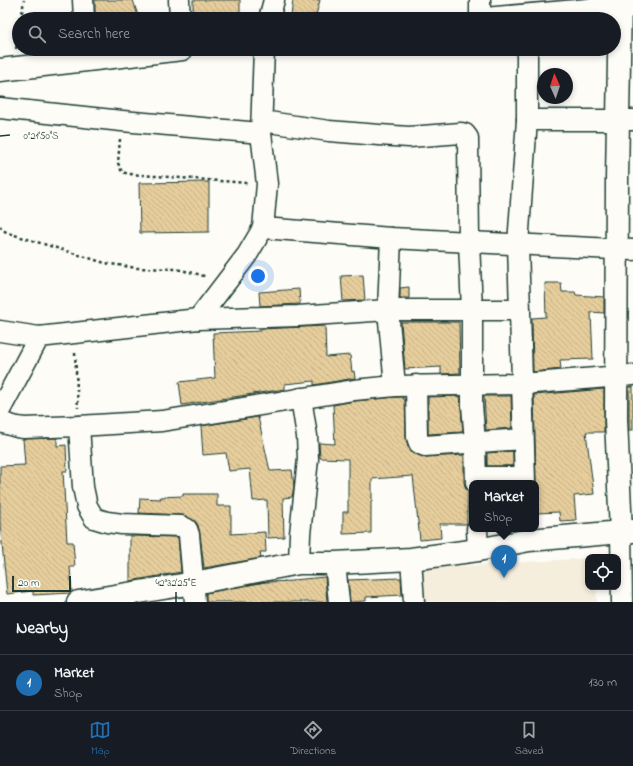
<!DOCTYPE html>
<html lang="en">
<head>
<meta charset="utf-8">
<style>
	body { margin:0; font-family:"Indie Flower",sans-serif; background:#242831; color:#f1f3f6 }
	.controls { position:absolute; right:12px; bottom:12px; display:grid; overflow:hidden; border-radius:8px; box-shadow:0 2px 6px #0003 }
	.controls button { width:36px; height:36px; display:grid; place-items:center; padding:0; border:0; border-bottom:1px solid #363941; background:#171b24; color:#f1f3f6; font:20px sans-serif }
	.compass { position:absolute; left:537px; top:68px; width:36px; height:36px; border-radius:50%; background:#171b24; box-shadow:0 2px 6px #0003; rotate:357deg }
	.scale { position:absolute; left:12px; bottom:10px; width:59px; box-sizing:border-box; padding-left:4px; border:2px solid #1f3d34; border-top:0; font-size:11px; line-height:14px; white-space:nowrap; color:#1f3d34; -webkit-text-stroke:3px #fdfcf7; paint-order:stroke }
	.you { position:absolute; left:258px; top:276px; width:14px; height:14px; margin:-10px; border:3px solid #fff; border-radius:50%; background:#1a73e8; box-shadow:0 0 0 6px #1a73e833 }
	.badge { display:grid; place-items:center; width:26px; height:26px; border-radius:50%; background:#1f6fb2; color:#fff; font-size:13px; font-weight:700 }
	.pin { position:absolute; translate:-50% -33px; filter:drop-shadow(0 1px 2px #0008) }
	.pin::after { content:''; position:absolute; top:21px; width:14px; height:12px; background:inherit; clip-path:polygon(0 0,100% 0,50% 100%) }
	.popup { position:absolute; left:469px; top:480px; width:70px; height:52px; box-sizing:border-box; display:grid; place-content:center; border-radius:8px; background:#171b24; filter:drop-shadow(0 1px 3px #0005); font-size:13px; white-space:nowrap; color:#9ea1a6 }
	.popup b { font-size:15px; color:#f1f3f6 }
	.popup::after { content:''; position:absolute; left:50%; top:100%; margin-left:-8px; border:8px solid transparent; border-top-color:#171b24 }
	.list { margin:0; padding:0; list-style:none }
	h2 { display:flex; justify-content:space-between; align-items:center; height:52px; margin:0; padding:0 16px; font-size:17px }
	h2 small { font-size:13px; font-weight:400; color:#9ea1a6 }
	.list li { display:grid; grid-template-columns:26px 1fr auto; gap:12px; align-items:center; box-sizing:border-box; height:56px; padding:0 16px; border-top:1px solid #363941 }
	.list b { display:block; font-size:15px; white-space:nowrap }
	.list p { margin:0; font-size:13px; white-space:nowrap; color:#9ea1a6 }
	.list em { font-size:13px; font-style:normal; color:#9ea1a6 }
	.icon { flex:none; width:22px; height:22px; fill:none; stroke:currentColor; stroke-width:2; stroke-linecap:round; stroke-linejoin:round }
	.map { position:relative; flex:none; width:633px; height:602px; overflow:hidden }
	.search { position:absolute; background:#171b24; box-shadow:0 2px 6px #0003; left:12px; right:12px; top:12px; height:44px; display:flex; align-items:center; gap:10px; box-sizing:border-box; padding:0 14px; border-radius:22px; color:#9ea1a6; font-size:15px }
	.sheet { height:108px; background:#171b24 }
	nav { display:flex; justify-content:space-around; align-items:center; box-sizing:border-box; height:56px; border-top:1px solid #363941; background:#171b24; font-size:11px; color:#9ea1a6 }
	nav a { display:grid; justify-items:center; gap:2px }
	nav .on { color:#1f6fb2 }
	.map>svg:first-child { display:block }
</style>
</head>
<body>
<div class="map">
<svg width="633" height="602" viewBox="0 0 633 602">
	<defs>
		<pattern id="building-back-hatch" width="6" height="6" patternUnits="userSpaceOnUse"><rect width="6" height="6" fill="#e6cd9c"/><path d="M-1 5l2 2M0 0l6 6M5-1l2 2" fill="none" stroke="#c5b187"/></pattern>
	</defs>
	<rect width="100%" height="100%" fill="#fdfcf7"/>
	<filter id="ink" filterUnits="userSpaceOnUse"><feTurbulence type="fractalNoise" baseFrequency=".025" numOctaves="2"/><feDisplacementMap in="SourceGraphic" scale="8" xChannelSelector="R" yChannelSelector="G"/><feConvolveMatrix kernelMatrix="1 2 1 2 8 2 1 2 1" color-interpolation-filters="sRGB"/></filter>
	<g filter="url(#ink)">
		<polygon fill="#f6eedc" points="588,558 588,587 596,587 597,602 421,602 419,569"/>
		<g fill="url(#building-back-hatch)" stroke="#1f3d34">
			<polygon points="95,0 133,0 139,19 95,19"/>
			<rect x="193" y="0" width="47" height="19"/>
			<polygon points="293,0 320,0 316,15 291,16"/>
			<polygon points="209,182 209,232 140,233 139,183"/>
			<polygon points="363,275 365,300 343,301 341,276"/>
			<polygon points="545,283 561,283 562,292 575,292 576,295 604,297 604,313 591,312 593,359 560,360 561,369 533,372 532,318 546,317"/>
			<polygon points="409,287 409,298 400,298 400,288"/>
			<polygon points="299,289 300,304 260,306 259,292"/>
			<polygon points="401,322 459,322 460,373 441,374 441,367 405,369"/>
			<polygon points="325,326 326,357 350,355 352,372 354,371 355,378 314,385 314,381 285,384 285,389 182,405 179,382 215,378 213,333 261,331 261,329"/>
			<rect x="629" y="387" width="4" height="43"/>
			<polygon points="604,389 604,432 586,432 594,494 574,496 576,520 560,521 559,512 536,513 536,483 534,395"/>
			<polygon points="460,396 463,432 428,434 428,397"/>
			<polygon points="484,396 511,396 512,428 486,430"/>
			<polygon points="396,397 403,397 403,399 405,399 406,437 408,447 413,453 420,456 426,457 464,455 464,483 466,489 468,490 467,524 440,524 441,538 420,540 413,476 372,479 372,501 371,501 371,533 343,534 343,512 348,512 348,459 320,458 319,443 335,444 333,405 355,401"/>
			<polygon points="258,417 270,471 292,470 294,486 292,497 283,498 284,537 268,538 267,500 253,501 250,469 229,471 226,453 203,455 201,426"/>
			<polygon points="57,438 57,446 66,445 67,471 63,471 67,542 73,542 75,567 70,567 72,592 70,593 33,595 33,591 7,594 0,524 0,466 25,465 23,439"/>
			<polygon points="513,451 513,466 487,466 487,453"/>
			<polygon points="183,494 217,494 217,506 231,506 231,534 265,532 266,552 260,552 261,558 204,568 200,534 198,525 195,521 186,516 182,515 139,513 140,498 161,499 160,497 183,496"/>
			<polygon points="130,536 178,537 181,572 130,581"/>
			<polygon points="325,577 327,602 206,602 206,593 265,582 293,581 293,580"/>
			<polygon points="401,578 402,595 366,597 366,601 350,602 348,580"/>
		</g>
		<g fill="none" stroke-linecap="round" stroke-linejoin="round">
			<g stroke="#1f3d34" stroke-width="23">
				<g id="minor">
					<polyline points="83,0 84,19"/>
					<polyline points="179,0 180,19"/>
					<polyline points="269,19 274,0"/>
					<polyline points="480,19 480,0"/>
					<polyline points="0,108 122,121 261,133"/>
					<polyline points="527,120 633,120"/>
					<polyline points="262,121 329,131 379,135 409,137 461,133 465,134 468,138 469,243 472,309 472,405 475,442 476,483"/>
					<polyline points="263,228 391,238 633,250"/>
					<polyline points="391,238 388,310 395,386"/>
					<polyline points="198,319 247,255 263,228 267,184 261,133 264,49"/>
					<polyline points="0,331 39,337 198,319 298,316 388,310 520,310"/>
					<polyline points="416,385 417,437 419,443 425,446 523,439"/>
					<polyline points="0,410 39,337"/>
					<polyline points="0,422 17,427 24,428 79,426 162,421 354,390 395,386 522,384 633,375"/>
					<polyline points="79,426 83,487 87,506 94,518 107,522 122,524 181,526 187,529 189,535 195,602"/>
					<polyline points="476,477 524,477"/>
					<polyline points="525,483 518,244 527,120 527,49"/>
					<polyline points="477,529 478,550"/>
					<polyline points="621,532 622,602"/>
					<polyline points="411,559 414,602"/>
					<polyline points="299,563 300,534 308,459 307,436 301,398"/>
					<polyline points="335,563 339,602"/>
				</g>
			</g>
			<g stroke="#1f3d34" stroke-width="25">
				<g id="tertiary">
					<polyline points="620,0 617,180 616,419 621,532"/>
					<polyline points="78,602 194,583 299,563 335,563 411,559 478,550 529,540 633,531"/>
				</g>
			</g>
			<g stroke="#1f3d34" stroke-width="25">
				<g id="primary">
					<polyline points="485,19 633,6"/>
					<polyline points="0,70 182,49"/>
				</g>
			</g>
			<g stroke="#1f3d34" stroke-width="2.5" stroke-dasharray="3 3" stroke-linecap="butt">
				<polyline points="21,19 24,0"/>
				<polyline points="16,49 19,31"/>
				<polyline points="120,139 118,163 122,172 129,174 247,183"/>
				<polyline points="0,226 3,230 8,233 105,263 137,268 176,269 194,273 207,277"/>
				<polyline points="75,353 78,408"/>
			</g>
			<use href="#minor" stroke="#fdfcf7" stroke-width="20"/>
			<use href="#tertiary" stroke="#fdfcf7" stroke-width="22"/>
			<use href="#primary" stroke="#fdfcf7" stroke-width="22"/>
		</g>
	</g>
	<path fill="none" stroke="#1f3d34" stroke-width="1.5" d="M 0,136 L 10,135M 176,592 L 176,602"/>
	<g font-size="10" text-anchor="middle" fill="#1f3d34" stroke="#fdfcf7" stroke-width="4" stroke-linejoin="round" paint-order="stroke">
		<text x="41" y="139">0°21'50"S</text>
		<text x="176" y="586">42°32'25"E</text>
	</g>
</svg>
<div class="controls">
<button><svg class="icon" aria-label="locate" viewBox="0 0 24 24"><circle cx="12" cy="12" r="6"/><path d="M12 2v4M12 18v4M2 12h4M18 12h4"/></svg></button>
</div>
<svg class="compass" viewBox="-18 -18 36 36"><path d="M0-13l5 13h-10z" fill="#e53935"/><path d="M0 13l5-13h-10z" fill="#9ea1a6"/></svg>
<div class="scale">20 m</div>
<div class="you"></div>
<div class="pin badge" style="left:504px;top:578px">1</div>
<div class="popup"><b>Market</b>Shop</div>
<div class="search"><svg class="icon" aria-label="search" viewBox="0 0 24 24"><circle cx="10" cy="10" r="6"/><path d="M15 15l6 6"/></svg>Search here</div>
</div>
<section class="sheet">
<h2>Nearby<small></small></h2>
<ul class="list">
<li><span class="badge">1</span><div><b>Market</b><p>Shop</p></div><em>130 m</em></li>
</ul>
</section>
<nav>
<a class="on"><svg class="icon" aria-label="map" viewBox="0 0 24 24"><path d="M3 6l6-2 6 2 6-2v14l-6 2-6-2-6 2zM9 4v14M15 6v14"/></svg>Map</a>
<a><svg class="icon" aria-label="directions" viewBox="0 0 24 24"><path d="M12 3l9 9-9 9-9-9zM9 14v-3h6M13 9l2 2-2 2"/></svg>Directions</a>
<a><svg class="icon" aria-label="saved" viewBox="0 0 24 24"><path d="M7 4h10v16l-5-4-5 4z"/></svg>Saved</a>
</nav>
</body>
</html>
